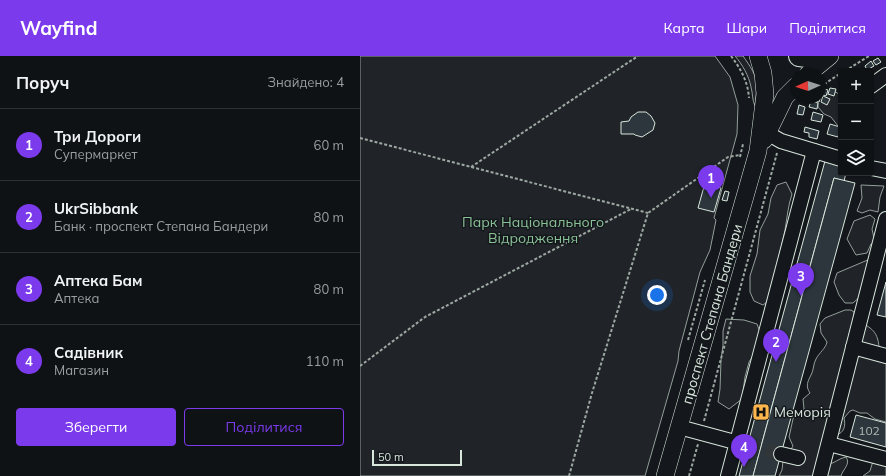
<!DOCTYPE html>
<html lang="uk">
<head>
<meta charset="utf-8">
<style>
	body { margin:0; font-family:Mulish,sans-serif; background:#1d2022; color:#f1f3f6 }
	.controls { position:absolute; right:12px; top:12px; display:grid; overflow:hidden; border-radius:4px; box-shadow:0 1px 3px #0004 }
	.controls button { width:36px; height:36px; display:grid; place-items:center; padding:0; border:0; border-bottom:1px solid #2f3234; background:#0f1215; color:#f1f3f6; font:20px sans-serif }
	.compass { position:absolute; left:430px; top:12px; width:36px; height:36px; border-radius:50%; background:#0f1215; box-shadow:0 1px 3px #0004; rotate:267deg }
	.scale { position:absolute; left:12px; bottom:10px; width:90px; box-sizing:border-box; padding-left:4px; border:2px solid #d8e6dc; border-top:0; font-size:11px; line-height:14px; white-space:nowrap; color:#d8e6dc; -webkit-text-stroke:3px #14181c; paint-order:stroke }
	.you { position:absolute; left:297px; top:239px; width:14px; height:14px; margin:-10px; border:3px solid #fff; border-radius:50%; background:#1a73e8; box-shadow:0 0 0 6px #1a73e833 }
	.badge { display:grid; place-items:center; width:26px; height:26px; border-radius:50%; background:#7c3aed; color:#fff; font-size:13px; font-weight:700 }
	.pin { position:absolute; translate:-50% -33px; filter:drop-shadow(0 1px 2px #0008) }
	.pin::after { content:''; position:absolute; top:21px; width:14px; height:12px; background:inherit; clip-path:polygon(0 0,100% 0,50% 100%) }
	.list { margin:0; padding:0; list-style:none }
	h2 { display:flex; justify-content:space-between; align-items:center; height:52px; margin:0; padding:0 16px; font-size:17px }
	h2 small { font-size:13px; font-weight:400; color:#9b9ea0 }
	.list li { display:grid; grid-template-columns:26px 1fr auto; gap:12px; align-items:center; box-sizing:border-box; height:72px; padding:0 16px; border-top:1px solid #2f3234 }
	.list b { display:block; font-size:15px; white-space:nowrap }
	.list p { margin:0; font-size:13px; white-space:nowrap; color:#9b9ea0 }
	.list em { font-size:13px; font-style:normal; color:#9b9ea0 }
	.actions { display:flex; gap:8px; padding:12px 16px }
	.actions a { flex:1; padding:9px 0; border:1px solid #7c3aed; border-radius:4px; text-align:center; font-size:14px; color:#7c3aed }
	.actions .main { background:#7c3aed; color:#fff }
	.icon { flex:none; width:22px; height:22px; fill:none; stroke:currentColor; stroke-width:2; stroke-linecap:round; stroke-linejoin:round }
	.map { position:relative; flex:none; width:526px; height:420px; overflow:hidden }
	header { display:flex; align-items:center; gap:24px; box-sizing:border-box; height:56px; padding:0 20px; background:#7c3aed; color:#fff }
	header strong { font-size:19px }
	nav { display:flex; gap:22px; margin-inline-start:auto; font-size:14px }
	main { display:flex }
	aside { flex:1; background:#0f1215 }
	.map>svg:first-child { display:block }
</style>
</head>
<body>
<header>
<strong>Wayfind</strong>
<nav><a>Карта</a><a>Шари</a><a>Поділитися</a></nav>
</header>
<main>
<aside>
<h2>Поруч<small>Знайдено: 4</small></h2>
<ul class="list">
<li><span class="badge">1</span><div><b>Три Дороги</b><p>Супермаркет</p></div><em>60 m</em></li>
<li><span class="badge">2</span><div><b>UkrSibbank</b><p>Банк · проспект Степана Бандери</p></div><em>80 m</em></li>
<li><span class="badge">3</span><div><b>Аптека Бам</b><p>Аптека</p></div><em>80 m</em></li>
<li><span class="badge">4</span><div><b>Садівник</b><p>Магазин</p></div><em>110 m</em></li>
</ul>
<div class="actions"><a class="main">Зберегти</a><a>Поділитися</a></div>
</aside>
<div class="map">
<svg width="526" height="420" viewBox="0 0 526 420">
	<rect width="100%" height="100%" fill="#14181c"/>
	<g fill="#202428" stroke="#939e99">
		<polygon points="0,0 355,0 370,21 378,49 377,78 354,162 356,164 350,194 340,216 319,295 318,305 285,420 0,420"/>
		<path d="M 375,0 L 383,0 C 398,21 398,25 395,50 C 392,44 393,38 391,31 C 389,20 382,8 375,0 Z"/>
		<polygon points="476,36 481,40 481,85 478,70 471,61 464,58 458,51 458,42 460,42 460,40"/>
		<path d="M 426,126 L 432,138 C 428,150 427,162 425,174 C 420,197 414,219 412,242 L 403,249 L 394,245 L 390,236 L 390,220 L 397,198 L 400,174 L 408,158 L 411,142 L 417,129 Z"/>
		<polygon points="501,129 524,130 520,141 518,156 510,154 502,157 497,155 502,142"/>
		<polygon points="510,159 515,163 512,173 515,187 511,188 507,197 496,199 487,183 494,165"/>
		<polygon points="510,203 504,237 493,247 485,247 479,239 474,226 477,217"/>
		<path d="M 485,254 L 491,254 L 494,256 L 494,263 C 509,271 518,273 519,292 L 526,298 L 526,366 L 515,363 L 507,357 L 500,357 L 493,354 L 490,355 L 484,362 C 486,370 484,377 476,379 L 466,409 C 474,408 479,402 486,401 C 491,408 483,413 481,420 L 419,420 L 422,414 L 423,405 L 433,390 L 429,381 L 433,363 L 435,359 L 444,353 L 443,343 L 450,337 C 445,330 448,325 451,319 C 454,314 453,308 456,303 C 459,297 466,292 467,286 L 461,277 L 460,268 L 465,262 Z"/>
		<polygon points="366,263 384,264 397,268 400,276 398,292 389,306 385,321 382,343 369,353 358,346 360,333 361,304 363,289 363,275"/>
		<polygon points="513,405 526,406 526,420 503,420 510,415"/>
	</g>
	<g fill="#2c363c" stroke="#d8e6dc">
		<polygon points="518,2 521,6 516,9 513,5"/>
		<polygon points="511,5 514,10 507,14 505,10"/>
		<polygon points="461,32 468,34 466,40 460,38"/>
		<polygon points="470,32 476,33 474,40 468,38"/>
		<polygon points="460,40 461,40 459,46 452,44 453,42 460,42"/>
		<polygon points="463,40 470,43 467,49 461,46"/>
		<polygon points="451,45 458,47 457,53 449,51"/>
		<polygon points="439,49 445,51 443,59 437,58"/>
		<polygon points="278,56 286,56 291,60 295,67 293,74 282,81 275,79 274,78 261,78 261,66 269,65 271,61"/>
		<polygon points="453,56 463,59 461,66 451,64"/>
		<polygon points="470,68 480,71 478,81 467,78"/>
		<polygon points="445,71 459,75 457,83 449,81 449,77 444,76"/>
		<polygon points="465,105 481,109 481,117 486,117 484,125 474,122 393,420 379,420"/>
		<polygon points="474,122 495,127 415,420 393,420"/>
		<polygon points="345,127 361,132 354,156 338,152"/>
		<polygon points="365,135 369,136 367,145 362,144"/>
		<polygon points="526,226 526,261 517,259"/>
		<polygon points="496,359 526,367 526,391 490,381"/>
	</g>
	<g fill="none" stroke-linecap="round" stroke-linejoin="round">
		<polyline stroke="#313739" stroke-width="14" stroke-dasharray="14 7" stroke-linecap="butt" points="386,389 421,398"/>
		<g stroke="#d8e6dc" stroke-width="16">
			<g id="minor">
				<polyline points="511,30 526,19"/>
				<polyline points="407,77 421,85 481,103"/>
				<polyline points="511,112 526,115"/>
				<polyline points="493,291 526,300"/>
				<polyline points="319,371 386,389"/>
				<polyline points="469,388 526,403"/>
				<polyline points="421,398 438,402"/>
				<polyline points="368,420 454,95"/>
				<polyline points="460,420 526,163"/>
			</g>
		</g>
		<g stroke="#d8e6dc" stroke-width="18">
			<g id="major">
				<polyline points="448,18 470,0"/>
				<polyline points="404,84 425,41 436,30"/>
				<polyline points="305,420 398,95 405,38 403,17 398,0"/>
			</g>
		</g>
		<g stroke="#d8e6dc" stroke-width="22">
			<polyline id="highway" points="439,0 447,1 454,0"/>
		</g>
		<g stroke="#9da8a2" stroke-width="2" stroke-dasharray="3 2" stroke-linecap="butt">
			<path d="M 371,0 C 381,13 388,26 389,42"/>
			<polyline points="485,15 509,0"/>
			<polyline points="460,31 481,17"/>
			<polyline points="0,82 288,157"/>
			<polyline points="380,101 383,88"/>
			<polyline points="111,111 278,0"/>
			<polyline points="328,284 345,224"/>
			<polyline points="0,310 65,261 271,153"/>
			<polyline points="344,365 417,97"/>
			<polyline points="209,420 232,337 288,157 368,101 380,99"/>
			<polyline points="329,420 338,388"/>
		</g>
		<use href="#minor" stroke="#14181c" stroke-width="14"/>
		<use href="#major" stroke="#14181c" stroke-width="17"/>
		<use href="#highway" stroke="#14181c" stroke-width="20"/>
	</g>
	<defs>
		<g id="hospital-square" transform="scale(0.9)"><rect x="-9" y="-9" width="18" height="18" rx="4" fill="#ffb74d" stroke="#14181c"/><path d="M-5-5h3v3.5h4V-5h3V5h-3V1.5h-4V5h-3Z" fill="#111"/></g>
	</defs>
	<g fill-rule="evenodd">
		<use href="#hospital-square" x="401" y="356"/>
	</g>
	<g text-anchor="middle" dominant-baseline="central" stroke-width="3" stroke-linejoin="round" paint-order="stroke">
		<g font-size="12" fill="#adbab4">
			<text x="509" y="374">102</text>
		</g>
		<g font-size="14" fill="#8ac095" stroke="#14181c">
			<text x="173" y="166">Парк Національного<tspan x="173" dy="16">Відродження</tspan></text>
		</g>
		<g font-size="14" fill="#d8e6dc" stroke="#14181c">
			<text transform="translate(352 258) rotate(-74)">проспект Степана Бандери</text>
		</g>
		<g font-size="14" fill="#d8e6dc" stroke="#14181c" text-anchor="start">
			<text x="414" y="356">Меморія</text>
		</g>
	</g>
</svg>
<div class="controls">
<button>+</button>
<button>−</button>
<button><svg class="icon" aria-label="layers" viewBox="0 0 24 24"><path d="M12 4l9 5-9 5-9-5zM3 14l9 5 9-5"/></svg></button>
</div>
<svg class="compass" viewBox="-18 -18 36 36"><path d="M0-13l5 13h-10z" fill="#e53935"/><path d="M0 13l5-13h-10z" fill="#9b9ea0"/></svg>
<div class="scale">50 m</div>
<div class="you"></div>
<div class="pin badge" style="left:351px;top:142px">1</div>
<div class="pin badge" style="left:416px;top:306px">2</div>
<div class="pin badge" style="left:441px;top:240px">3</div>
<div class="pin badge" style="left:384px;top:411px">4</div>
</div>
</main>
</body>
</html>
